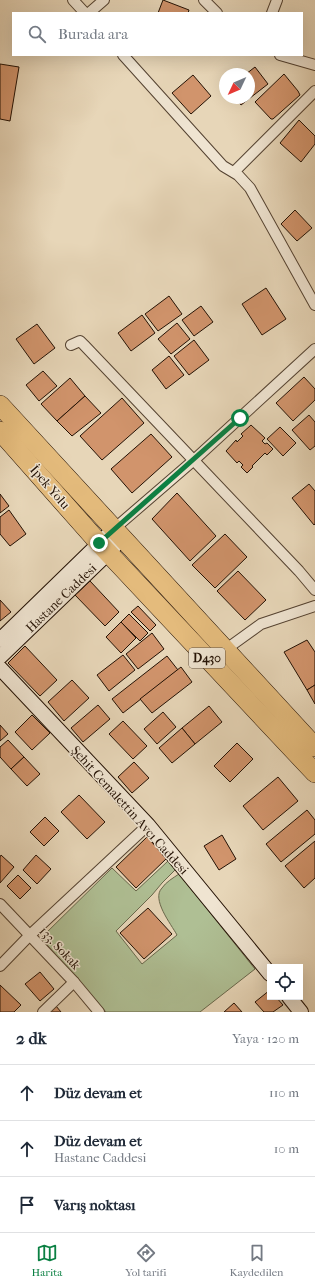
<!DOCTYPE html>
<html lang="tr">
<head>
<meta charset="utf-8">
<style>
	body { margin:0; font-family:"IM FELL French Canon",serif; background:#f6f6f7; color:#1f2937 }
	.controls { position:absolute; right:12px; bottom:12px; display:grid; overflow:hidden; border-radius:0px; box-shadow:0 4px 16px #0002 }
	.controls button { width:36px; height:36px; display:grid; place-items:center; padding:0; border:0; border-bottom:1px solid #e0e1e3; background:#fff; color:#1f2937; font:20px sans-serif }
	.compass { position:absolute; left:219px; top:68px; width:36px; height:36px; border-radius:50%; background:#fff; box-shadow:0 4px 16px #0002; rotate:226deg }
	.stop { position:absolute; width:12px; height:12px; margin:-9px; border:3px solid #0b8043; border-radius:50%; background:#fff }
	.stop.end { background:#0b8043; border-color:#fff; box-shadow:0 1px 4px #0008 }
	.list { margin:0; padding:0; list-style:none }
	h2 { display:flex; justify-content:space-between; align-items:center; height:52px; margin:0; padding:0 16px; font-size:17px }
	h2 small { font-size:13px; font-weight:400; color:#747a83 }
	.list li { display:grid; grid-template-columns:26px 1fr auto; gap:12px; align-items:center; box-sizing:border-box; height:56px; padding:0 16px; border-top:1px solid #e0e1e3 }
	.list b { display:block; font-size:15px; white-space:nowrap }
	.list p { margin:0; font-size:13px; white-space:nowrap; color:#747a83 }
	.list em { font-size:13px; font-style:normal; color:#747a83 }
	.icon { flex:none; width:22px; height:22px; fill:none; stroke:currentColor; stroke-width:2; stroke-linecap:round; stroke-linejoin:round }
	.map { position:relative; flex:none; width:315px; height:1012px; overflow:hidden }
	.search { position:absolute; background:#fff; box-shadow:0 4px 16px #0002; left:12px; right:12px; top:12px; height:44px; display:flex; align-items:center; gap:10px; box-sizing:border-box; padding:0 14px; border-radius:0px; color:#747a83; font-size:15px }
	.sheet { height:220px; background:#fff }
	nav { display:flex; justify-content:space-around; align-items:center; box-sizing:border-box; height:56px; border-top:1px solid #e0e1e3; background:#fff; font-size:11px; color:#747a83 }
	nav a { display:grid; justify-items:center; gap:2px }
	nav .on { color:#0b8043 }
	.map>svg:first-child { display:block }
</style>
</head>
<body>
<div class="map">
<svg width="315" height="1012" viewBox="0 0 315 1012">
	<rect width="100%" height="100%" fill="#e7d6b8"/>
	<filter id="stains"><feTurbulence type="fractalNoise" baseFrequency=".005" numOctaves="4"/><feColorMatrix values="0 0 0 0 .2 0 0 0 0 .09 0 0 0 0 .02 0 0 0 .5 -.17"/></filter>
	<radialGradient id="worn" r=".72"><stop offset=".6" stop-color="#630" stop-opacity="0"/><stop offset="1" stop-color="#630" stop-opacity=".3"/></radialGradient>
	<path fill="#afbf94" stroke="#69684c" d="M 168,861 L 176,869 L 162,883 L 152,895 L 116,931 L 142,964 L 177,935 C 171,924 151,899 162,888 C 166,882 173,878 179,874 L 255,969 L 200,1012 L 106,1012 L 41,938 L 112,868 L 136,891 Z"/>
	<g fill="#d1946c" stroke="#231104">
		<polygon points="163,0 189,10 188,13 158,13"/>
		<polygon points="0,64 19,67 10,121 0,119"/>
		<polygon points="255,67 268,84 241,105 236,98 249,98 249,74 246,74"/>
		<polygon points="284,74 298,91 300,95 273,119 271,119 255,102"/>
		<polygon points="193,75 211,96 191,114 172,93"/>
		<polygon points="299,120 315,136 315,144 301,162 280,143"/>
		<polygon points="295,210 312,228 297,241 281,224"/>
		<polygon points="266,288 286,319 262,335 242,304"/>
		<polygon points="169,296 182,314 158,331 145,314"/>
		<polygon points="201,306 213,322 194,336 182,320"/>
		<polygon points="142,315 155,333 131,351 118,333"/>
		<polygon points="177,323 190,339 171,354 158,339"/>
		<polygon points="37,324 55,348 34,364 16,339"/>
		<polygon points="194,340 209,360 189,375 174,356"/>
		<polygon points="169,356 184,375 166,389 152,370"/>
		<polygon points="43,371 57,386 39,401 26,385"/>
		<polygon points="304,377 315,389 315,400 293,421 276,403"/>
		<polygon points="70,378 85,396 57,421 41,404"/>
		<polygon points="85,396 101,413 72,436 57,421"/>
		<polygon points="122,398 144,423 102,460 80,436"/>
		<polygon points="309,415 315,422 315,446 310,450 292,430"/>
		<polygon points="251,425 265,438 262,441 265,444 267,443 273,449 267,455 265,453 252,466 253,467 247,473 241,467 243,465 239,461 237,463 226,451 236,440 237,442 243,436 241,434"/>
		<polygon points="280,427 296,443 283,456 267,439"/>
		<polygon points="151,434 172,457 132,493 111,469"/>
		<polygon points="309,484 315,491 315,524 314,525 292,498"/>
		<polygon points="177,493 216,536 190,561 152,519"/>
		<polygon points="0,494 9,506 0,513"/>
		<polygon points="9,510 26,534 10,546 0,534 0,517"/>
		<polygon points="225,534 247,557 215,588 192,565"/>
		<polygon points="238,571 266,600 245,620 217,591"/>
		<polygon points="90,581 119,612 105,626 75,595"/>
		<polygon points="0,600 11,612 0,621"/>
		<polygon points="138,606 156,625 150,631 131,612"/>
		<polygon points="129,614 148,633 140,641 121,622"/>
		<polygon points="121,622 136,638 121,653 106,637"/>
		<polygon points="152,633 164,649 138,669 126,654"/>
		<polygon points="307,640 315,652 315,685 307,690 284,652"/>
		<polygon points="25,646 57,680 40,696 8,663"/>
		<polygon points="123,655 135,670 109,691 97,675"/>
		<polygon points="167,656 178,670 123,713 112,699"/>
		<polygon points="181,667 192,682 152,713 140,699"/>
		<polygon points="72,680 89,698 64,721 48,702"/>
		<polygon points="315,685 315,704 307,690"/>
		<polygon points="98,705 110,719 83,742 71,728"/>
		<polygon points="209,706 222,722 195,744 182,728"/>
		<polygon points="163,712 176,727 157,744 144,729"/>
		<polygon points="32,715 50,733 32,750 15,732"/>
		<polygon points="123,721 147,746 133,759 109,734"/>
		<polygon points="0,725 8,734 0,741"/>
		<polygon points="182,728 195,744 172,763 159,748"/>
		<polygon points="8,740 24,757 11,769 0,757 0,747"/>
		<polygon points="237,743 253,759 230,782 214,766"/>
		<polygon points="24,757 40,774 27,786 11,769"/>
		<polygon points="134,762 149,778 132,793 118,777"/>
		<polygon points="278,777 298,801 263,830 243,806"/>
		<polygon points="79,795 105,822 87,839 61,812"/>
		<polygon points="307,810 315,820 315,834 281,862 266,844"/>
		<polygon points="45,817 59,831 44,846 30,832"/>
		<polygon points="222,835 236,859 219,870 204,846"/>
		<polygon points="147,837 167,858 136,888 116,867"/>
		<polygon points="315,841 315,878 304,888 285,866"/>
		<polygon points="1,855 14,867 0,883 0,857"/>
		<polygon points="36,855 51,869 37,884 23,870"/>
		<polygon points="18,875 31,888 20,899 7,886"/>
		<polygon points="148,908 172,934 144,959 120,933"/>
		<polygon points="40,972 54,989 40,1001 25,984"/>
		<polygon points="0,985 21,1005 14,1012 0,1012"/>
		<polygon points="270,990 270,997 276,997 283,1005 273,1012 264,1012 255,1002"/>
		<polygon points="234,1003 242,1012 224,1012"/>
		<polygon points="56,1006 61,1012 50,1012"/>
	</g>
	<g fill="none" stroke-linecap="round" stroke-linejoin="round">
		<g stroke="#544231" stroke-width="12">
			<g id="street">
				<polyline points="73,0 85,13"/>
				<polyline points="204,0 217,13"/>
				<polyline points="89,13 104,0"/>
				<polyline points="272,13 277,0"/>
				<polyline points="123,55 223,166 238,175 250,188 315,305"/>
				<polyline points="280,55 315,65"/>
				<polyline points="234,172 315,91"/>
				<polyline points="71,345 80,341 84,345 299,571 315,590"/>
				<polyline points="114,529 194,460 315,349"/>
				<polyline points="225,650 261,624 315,606"/>
				<polyline points="0,904 74,982 99,1012"/>
				<polyline points="0,966 30,935 148,825"/>
				<polyline points="43,1012 74,982"/>
			</g>
		</g>
		<g stroke="#231104" stroke-width="16">
			<g id="secondary">
				<polyline points="0,640 114,529"/>
				<polyline points="0,657 108,553 122,538"/>
				<polyline points="0,668 148,825 270,974"/>
				<polyline points="289,997 301,1012"/>
			</g>
		</g>
		<g stroke="#231104" stroke-width="20">
			<g id="highway">
				<polyline points="0,405 315,747"/>
				<polyline points="0,431 99,543 315,773"/>
			</g>
		</g>
		<use href="#street" stroke="#efe4d1" stroke-width="10"/>
		<use href="#secondary" stroke="#efe4d1" stroke-width="14"/>
		<use href="#highway" stroke="#e4bb7c" stroke-width="19"/>
	</g>
	<g fill="none" stroke-linecap="round" stroke-linejoin="round">
		<polyline stroke="#0b8043" stroke-width="5" points="99,543 240,418"/>
	</g>
	<g text-anchor="middle" dominant-baseline="central" stroke-width="3" stroke-linejoin="round" paint-order="stroke">
		<rect fill="#efe4d1" stroke="#605042" stroke-width="1" x="189" y="648" width="36" height="20" rx="3"/>
		<g font-size="12" font-weight="bold" fill="#231104">
			<text x="207" y="658">D430</text>
		</g>
		<g font-size="13" fill="#231104" stroke="#efe4d1">
			<text transform="translate(50 487) rotate(49)">İpek Yolu</text>
			<text transform="translate(61 598) rotate(-44)">Hastane Caddesi</text>
			<text transform="translate(130 810) rotate(48)">Şehit Cemalettin Avcı Caddesi</text>
			<text transform="translate(60 948) rotate(47)">133. Sokak</text>
		</g>
	</g>
	<rect width="100%" height="100%" filter="url(#stains)"/>
	<rect width="100%" height="100%" fill="url(#worn)"/>
</svg>
<div class="controls">
<button><svg class="icon" aria-label="locate" viewBox="0 0 24 24"><circle cx="12" cy="12" r="6"/><path d="M12 2v4M12 18v4M2 12h4M18 12h4"/></svg></button>
</div>
<svg class="compass" viewBox="-18 -18 36 36"><path d="M0-13l5 13h-10z" fill="#e53935"/><path d="M0 13l5-13h-10z" fill="#747a83"/></svg>
<div class="stop" style="left:240px;top:418px"></div>
<div class="stop end" style="left:99px;top:543px"></div>
<div class="search"><svg class="icon" aria-label="search" viewBox="0 0 24 24"><circle cx="10" cy="10" r="6"/><path d="M15 15l6 6"/></svg>Burada ara</div>
</div>
<section class="sheet">
<h2>2 dk<small>Yaya · 120 m</small></h2>
<ul class="list">
<li><svg class="icon" aria-label="ahead" viewBox="0 0 24 24"><path d="M12 20V5M6 11l6-6 6 6"/></svg><div><b>Düz devam et</b></div><em>110 m</em></li>
<li><svg class="icon" aria-label="ahead" viewBox="0 0 24 24"><path d="M12 20V5M6 11l6-6 6 6"/></svg><div><b>Düz devam et</b><p>Hastane Caddesi</p></div><em>10 m</em></li>
<li><svg class="icon" aria-label="arrive" viewBox="0 0 24 24"><path d="M6 21V4h12l-3 4 3 4H6"/></svg><div><b>Varış noktası</b></div></li>
</ul>
</section>
<nav>
<a class="on"><svg class="icon" aria-label="map" viewBox="0 0 24 24"><path d="M3 6l6-2 6 2 6-2v14l-6 2-6-2-6 2zM9 4v14M15 6v14"/></svg>Harita</a>
<a><svg class="icon" aria-label="directions" viewBox="0 0 24 24"><path d="M12 3l9 9-9 9-9-9zM9 14v-3h6M13 9l2 2-2 2"/></svg>Yol tarifi</a>
<a><svg class="icon" aria-label="saved" viewBox="0 0 24 24"><path d="M7 4h10v16l-5-4-5 4z"/></svg>Kaydedilen</a>
</nav>
</body>
</html>
